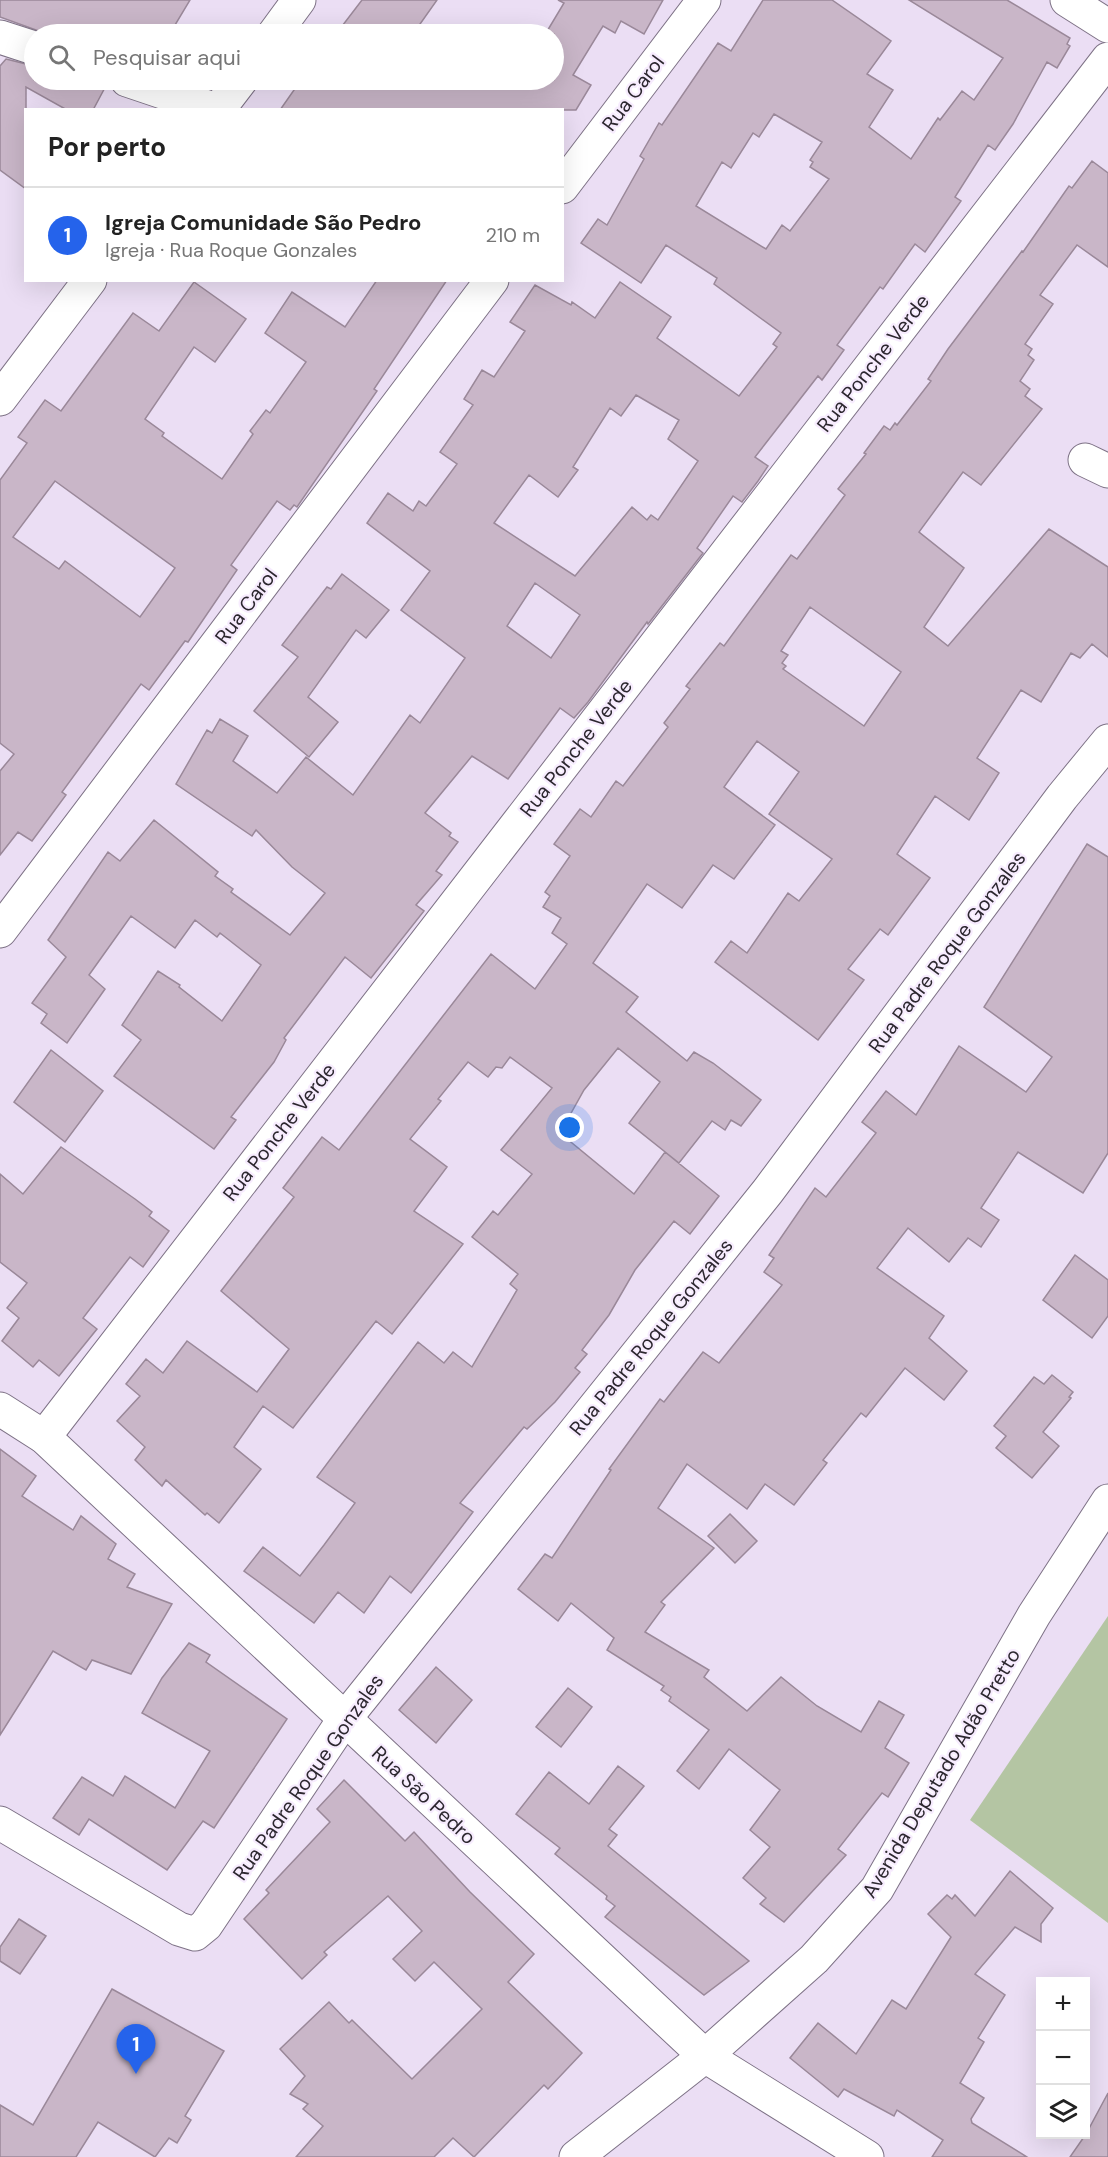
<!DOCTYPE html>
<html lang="pt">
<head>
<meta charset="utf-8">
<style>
	body { margin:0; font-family:"DM Sans",sans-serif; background:#f6f6f6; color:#222 }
	.controls { position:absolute; right:18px; bottom:18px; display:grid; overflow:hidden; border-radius:0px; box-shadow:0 6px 24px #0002 }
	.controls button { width:54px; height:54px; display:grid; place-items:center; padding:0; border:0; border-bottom:2px solid #e0e0e0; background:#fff; color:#222; font:30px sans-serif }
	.you { position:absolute; left:570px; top:1128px; width:21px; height:21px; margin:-15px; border:4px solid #fff; border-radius:50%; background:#1a73e8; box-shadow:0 0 0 9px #1a73e833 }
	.badge { display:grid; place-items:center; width:39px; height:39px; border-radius:50%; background:#2563eb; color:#fff; font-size:20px; font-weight:700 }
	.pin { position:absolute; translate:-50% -50px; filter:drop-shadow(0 2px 3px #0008) }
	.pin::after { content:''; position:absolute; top:32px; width:21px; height:18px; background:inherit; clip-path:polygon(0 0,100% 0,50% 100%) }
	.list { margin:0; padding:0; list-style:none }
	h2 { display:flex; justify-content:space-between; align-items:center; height:78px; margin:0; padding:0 24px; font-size:26px }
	h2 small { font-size:20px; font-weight:400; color:#767676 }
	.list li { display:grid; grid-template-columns:39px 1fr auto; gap:18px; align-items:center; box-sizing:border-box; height:96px; padding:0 24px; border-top:2px solid #e0e0e0 }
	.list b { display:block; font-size:22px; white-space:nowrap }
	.list p { margin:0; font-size:20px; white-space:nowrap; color:#767676 }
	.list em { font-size:20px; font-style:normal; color:#767676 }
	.icon { flex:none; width:33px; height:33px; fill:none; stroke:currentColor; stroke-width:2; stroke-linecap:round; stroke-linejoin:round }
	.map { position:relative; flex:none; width:1108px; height:2157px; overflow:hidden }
	.search { position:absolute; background:#fff; box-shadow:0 6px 24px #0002; left:24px; top:24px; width:540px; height:66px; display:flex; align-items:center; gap:15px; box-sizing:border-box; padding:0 21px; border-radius:33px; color:#767676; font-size:22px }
	.panel { position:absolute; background:#fff; box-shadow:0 6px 24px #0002; left:24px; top:108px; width:540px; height:174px; border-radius:0px }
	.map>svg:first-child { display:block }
</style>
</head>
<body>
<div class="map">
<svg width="1108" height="2157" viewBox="0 0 1108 2157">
	<rect width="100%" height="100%" fill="#ebdef4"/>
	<polygon fill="#b4c5a3" points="1108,1616 1108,1923 970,1820"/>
	<g fill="#c9b6c8" stroke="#9a8899" stroke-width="1.5" fill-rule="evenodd">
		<polygon points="0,0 190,0 172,30 175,34 47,34 0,17"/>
		<polygon points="362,0 437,0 413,34 336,34"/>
		<polygon points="558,0 663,0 644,34 621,21 615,33 603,26 573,75 591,85 576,110 280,110 301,80 554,80 554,34 546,33 564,3"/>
		<path d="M 763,0 L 832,0 L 891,41 L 867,74 L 893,90 L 869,127 L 911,159 L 938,118 L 940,120 L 962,91 L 974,100 L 1003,58 L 909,0 L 1007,0 L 1070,38 L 1067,44 L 1070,46 L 1057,68 L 1047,62 L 1013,124 L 995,150 L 988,145 L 955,197 L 961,201 L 925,252 L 915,244 L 883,289 L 880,287 L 837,345 L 844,350 L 822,380 L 818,376 L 755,457 L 768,466 L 758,481 L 742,502 L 733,496 L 697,548 L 703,553 L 648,624 L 647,622 L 588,702 L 574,718 L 560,708 L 508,779 L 472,756 L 425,813 L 451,833 L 449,836 L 458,842 L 436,871 L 442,875 L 416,905 L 424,911 L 371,978 L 345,957 L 284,1038 L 286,1040 L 274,1062 L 231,1117 L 236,1120 L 214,1149 L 114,1076 L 141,1040 L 122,1025 L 158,971 L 180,985 L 179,987 L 222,1021 L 261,965 L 220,933 L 217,937 L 195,920 L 175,948 L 131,916 L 89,975 L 105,989 L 67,1043 L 41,1023 L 47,1014 L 32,1003 L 66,957 L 48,940 L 108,852 L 120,861 L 154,820 L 218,872 L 215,876 L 233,889 L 231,892 L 290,935 L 325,893 L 292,867 L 256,830 L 252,836 L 176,784 L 207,730 L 212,733 L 220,719 L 248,736 L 233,761 L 277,793 L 306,757 L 353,795 L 410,715 L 420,723 L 465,658 L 401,610 L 430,571 L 367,523 L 388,493 L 413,511 L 419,501 L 426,506 L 457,464 L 440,452 L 473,405 L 464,399 L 482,370 L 494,377 L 525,331 L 510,322 L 535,285 L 571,305 L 572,302 L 595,318 L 620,282 L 671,317 L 657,338 L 739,396 L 777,347 L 773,344 L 781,333 L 714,284 L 717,278 L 666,245 L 641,283 L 581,243 L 598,219 L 607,225 L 644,159 L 640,156 L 659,123 L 662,125 L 718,43 L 731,51 ZM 774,114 L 822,142 L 810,160 L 813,162 L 810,167 L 829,179 L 790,231 L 782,225 L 766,249 L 696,206 L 722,162 L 731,168 L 753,133 L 759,137 ZM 636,395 L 679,420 L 668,439 L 698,461 L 658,520 L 651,515 L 647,520 L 632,507 L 575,576 L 494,523 L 529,475 L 558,497 L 578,470 L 573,467 L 610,408 L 621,416 ZM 535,583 L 580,615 L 551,658 L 507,626 Z"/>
		<polygon points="6,59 34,66 34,80 109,80 93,110 67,110 26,87 26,189 0,170 0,66"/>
		<path d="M 1092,161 L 1108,173 L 1108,267 L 1077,245 L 1040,295 L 1053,304 L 1025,344 L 1032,349 L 1028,355 L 1034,360 L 1020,381 L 1030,389 L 1025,396 L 1042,409 L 981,485 L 963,472 L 919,532 L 964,568 L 924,627 L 948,646 L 1049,529 L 1108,567 L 1108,657 L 1092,644 L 1080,658 L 1071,653 L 1041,702 L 1021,690 L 977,758 L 999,773 L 969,820 L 935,796 L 897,854 L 930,878 L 888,935 L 880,929 L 848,969 L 864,980 L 818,1040 L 715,962 L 731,941 L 747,953 L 788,893 L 799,901 L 832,859 L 769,814 L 799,772 L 757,741 L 724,787 L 775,825 L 734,879 L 713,865 L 682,908 L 647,884 L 593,963 L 638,997 L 626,1012 L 687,1061 L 694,1052 L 713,1063 L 761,1100 L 741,1126 L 731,1120 L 725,1130 L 712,1121 L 679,1163 L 629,1123 L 660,1082 L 618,1048 L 584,1090 L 560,1133 L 634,1194 L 665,1152 L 719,1196 L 690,1234 L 674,1221 L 635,1270 L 609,1315 L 582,1350 L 587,1354 L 575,1368 L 580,1372 L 555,1402 L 527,1429 L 524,1427 L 460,1503 L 473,1512 L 411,1593 L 390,1576 L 364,1613 L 338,1592 L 314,1623 L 244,1571 L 263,1547 L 300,1576 L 324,1545 L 355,1503 L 317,1477 L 418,1342 L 444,1363 L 453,1352 L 472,1367 L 517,1290 L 510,1284 L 518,1274 L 472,1237 L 493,1211 L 498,1215 L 532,1174 L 501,1150 L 552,1088 L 510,1057 L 502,1068 L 496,1067 L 488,1077 L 468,1062 L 438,1099 L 441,1101 L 410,1139 L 447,1167 L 414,1211 L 463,1244 L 392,1334 L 376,1321 L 293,1428 L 263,1406 L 234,1447 L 261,1469 L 219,1523 L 207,1513 L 205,1515 L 166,1480 L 162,1486 L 135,1460 L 145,1447 L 117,1421 L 140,1396 L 126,1384 L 146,1359 L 163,1373 L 187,1341 L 257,1392 L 289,1349 L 221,1291 L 294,1197 L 283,1188 L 322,1137 L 339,1150 L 491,954 L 535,989 L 567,944 L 552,933 L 561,918 L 543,907 L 550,896 L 545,892 L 570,856 L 554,844 L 580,809 L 591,817 L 616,781 L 623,786 L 668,727 L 664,723 L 690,689 L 686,686 L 720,643 L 724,646 L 791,555 L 797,559 L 845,495 L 838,489 L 866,454 L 864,453 L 884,426 L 890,430 L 895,423 L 897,425 L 931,381 L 928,379 L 948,349 L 1022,251 L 1023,252 L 1069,186 L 1072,188 ZM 810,607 L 901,672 L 864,726 L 783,669 L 786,666 L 782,663 L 788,655 L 781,651 Z"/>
		<path d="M 377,280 L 447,280 L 374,389 L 377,391 L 297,507 L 294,505 L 290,510 L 277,501 L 231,565 L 237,570 L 188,642 L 185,641 L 149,690 L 141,684 L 62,792 L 66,795 L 32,841 L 18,832 L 0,855 L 0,771 L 14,754 L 0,743 L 0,480 L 27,443 L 18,437 L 45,400 L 61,411 L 133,313 L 159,331 L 194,282 L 246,319 L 215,362 L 194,347 L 145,419 L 164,433 L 162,436 L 222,479 L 253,434 L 250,431 L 266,410 L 270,413 L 306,362 L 265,333 L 292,292 L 345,327 ZM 55,481 L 175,568 L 140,617 L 65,561 L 59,569 L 13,537 Z"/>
		<polygon points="342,574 389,610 366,638 356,630 308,697 338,722 309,757 254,711 298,657 282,645 327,587 331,589"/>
		<polygon points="1087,844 1108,857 1108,1153 1083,1193 1018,1152 981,1208 999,1220 981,1247 968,1238 949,1262 908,1228 877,1268 944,1316 929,1338 967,1371 944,1400 905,1368 866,1417 861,1413 823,1460 827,1463 794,1505 765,1484 747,1509 687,1464 658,1508 714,1548 661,1602 665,1605 645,1632 709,1670 704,1677 747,1711 781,1677 817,1706 861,1732 879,1701 904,1715 885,1748 909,1763 888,1797 882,1793 838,1849 846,1855 784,1922 760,1904 766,1898 743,1878 770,1847 750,1830 780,1790 729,1749 699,1789 677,1771 709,1730 669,1701 671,1697 661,1690 664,1686 607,1650 614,1638 571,1603 558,1621 518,1589 545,1554 552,1558 611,1470 609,1469 660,1399 664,1402 703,1352 719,1363 782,1285 764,1272 774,1258 769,1255 815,1188 826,1197 876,1133 862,1122 886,1091 916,1115 959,1046 1026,1092 1052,1057 984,1007"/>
		<polygon points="51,1050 103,1091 65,1142 14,1102"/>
		<polygon points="61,1147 135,1199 152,1212 149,1216 169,1231 143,1267 130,1257 83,1318 97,1329 59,1376 39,1360 33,1367 2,1341 19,1318 7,1308 27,1283 0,1262 0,1174 23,1194"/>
		<polygon points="1075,1255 1108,1280 1108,1316 1092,1338 1043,1300"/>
		<polygon points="1052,1375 1073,1392 1069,1397 1071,1398 1043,1432 1059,1446 1032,1478 996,1448 1006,1436 994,1426 1034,1377 1044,1384"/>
		<polygon points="0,1449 36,1476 22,1496 73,1530 81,1516 116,1544 108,1559 135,1574 127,1587 172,1604 131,1674 92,1660 86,1670 53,1651 0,1735"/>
		<polygon points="730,1514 757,1541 735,1563 708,1536"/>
		<polygon points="189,1643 210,1655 206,1662 287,1719 214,1828 203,1821 167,1870 89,1819 79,1835 53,1818 82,1777 113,1796 125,1776 175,1808 210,1751 142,1713 162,1678"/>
		<polygon points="436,1667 472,1700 436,1743 399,1710"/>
		<polygon points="568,1688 592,1707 561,1747 536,1727"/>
		<polygon points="618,1766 644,1786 609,1829 617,1835 608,1846 749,1961 704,1995 605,1917 615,1906 606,1899 607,1896 555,1854 560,1848 516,1814 549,1772 589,1804"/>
		<polygon points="344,1780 405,1841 414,1832 470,1892 534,1954 508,1982 582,2053 548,2089 544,2085 474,2157 453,2138 434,2157 296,2157 323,2126 303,2109 308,2104 290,2094 305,2076 280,2049 329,2002 349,2023 352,2020 412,2079 482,2009 434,1962 415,1981 393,1959 422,1931 388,1896 324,1952 327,1955 302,1979 244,1919 269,1893 266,1890 330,1822 317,1809"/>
		<polygon points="1010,1871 1053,1908 1041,1924 1041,1942 1015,1927 975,1974 1005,1995 978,2038 984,2042 960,2083 984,2098 971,2119 972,2123 1027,2157 932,2157 943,2140 897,2110 894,2116 844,2089 838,2097 790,2058 818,2023 856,2054 892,2000 906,2009 951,1937 928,1914 947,1895 952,1899 955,1895 975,1916"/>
		<polygon points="19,1919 46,1936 20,1974 0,1961 0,1947"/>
		<polygon points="112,1989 224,2051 185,2116 191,2120 177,2143 169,2138 155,2157 98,2122 76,2157 0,2157 0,2105 33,2125"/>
		<polygon points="1108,2093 1108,2157 1070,2157 1086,2134"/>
	</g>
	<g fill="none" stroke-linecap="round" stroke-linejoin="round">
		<g stroke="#7e7286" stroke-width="35">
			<g id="minor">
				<polyline points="1067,0 1108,26"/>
				<polyline points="274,34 299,0"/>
				<polyline points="0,37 34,48"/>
				<polyline points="127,80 216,110"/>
				<polyline points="218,110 241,80"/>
				<polyline points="562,187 704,0"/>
				<polyline points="0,399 90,280"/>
				<polyline points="1085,460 1108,471"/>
				<polyline points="0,931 492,280"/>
				<polyline points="44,1437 1108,59"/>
				<polyline points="0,1823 179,1929 195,1934 206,1925 343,1721 768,1191 1062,797 1108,741"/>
				<polyline points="705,2056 867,2157"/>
			</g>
		</g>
		<g stroke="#7e7286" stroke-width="35">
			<g id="tertiary">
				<polyline points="0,1409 44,1437 705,2056"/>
				<polyline points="576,2157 705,2056 814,1959 877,1889 1034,1615 1108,1501"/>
			</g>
		</g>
		<use href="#minor" stroke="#fff" stroke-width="33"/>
		<use href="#tertiary" stroke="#fff" stroke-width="33"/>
	</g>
	<g text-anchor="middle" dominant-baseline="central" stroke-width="4.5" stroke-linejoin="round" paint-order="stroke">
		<g font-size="20" fill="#2c272f" stroke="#f7ecfe">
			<text transform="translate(633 93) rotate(-53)">Rua Carol</text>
			<text transform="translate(873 363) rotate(-52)">Rua Ponche Verde</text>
			<text transform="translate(246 606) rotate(-53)">Rua Carol</text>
			<text transform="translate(576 748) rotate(-52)">Rua Ponche Verde</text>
			<text transform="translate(947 952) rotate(-53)">Rua Padre Roque Gonzales</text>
			<text transform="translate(279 1132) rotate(-52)">Rua Ponche Verde</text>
			<text transform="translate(651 1337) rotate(-51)">Rua Padre Roque Gonzales</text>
			<text transform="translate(941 1773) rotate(-59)">Avenida Deputado Adão Pretto</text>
			<text transform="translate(308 1777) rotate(-55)">Rua Padre Roque Gonzales</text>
			<text transform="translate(424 1795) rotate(43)">Rua São Pedro</text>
		</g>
	</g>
</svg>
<div class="controls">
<button>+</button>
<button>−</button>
<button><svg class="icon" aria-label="layers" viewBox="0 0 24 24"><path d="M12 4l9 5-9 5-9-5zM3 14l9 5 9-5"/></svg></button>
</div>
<div class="you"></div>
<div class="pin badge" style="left:136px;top:2074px">1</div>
<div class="search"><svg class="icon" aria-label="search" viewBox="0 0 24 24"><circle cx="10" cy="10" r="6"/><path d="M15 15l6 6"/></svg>Pesquisar aqui</div>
<section class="panel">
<h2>Por perto<small></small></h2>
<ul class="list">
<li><span class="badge">1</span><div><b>Igreja Comunidade São Pedro</b><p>Igreja · Rua Roque Gonzales</p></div><em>210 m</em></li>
</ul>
</section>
</div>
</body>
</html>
